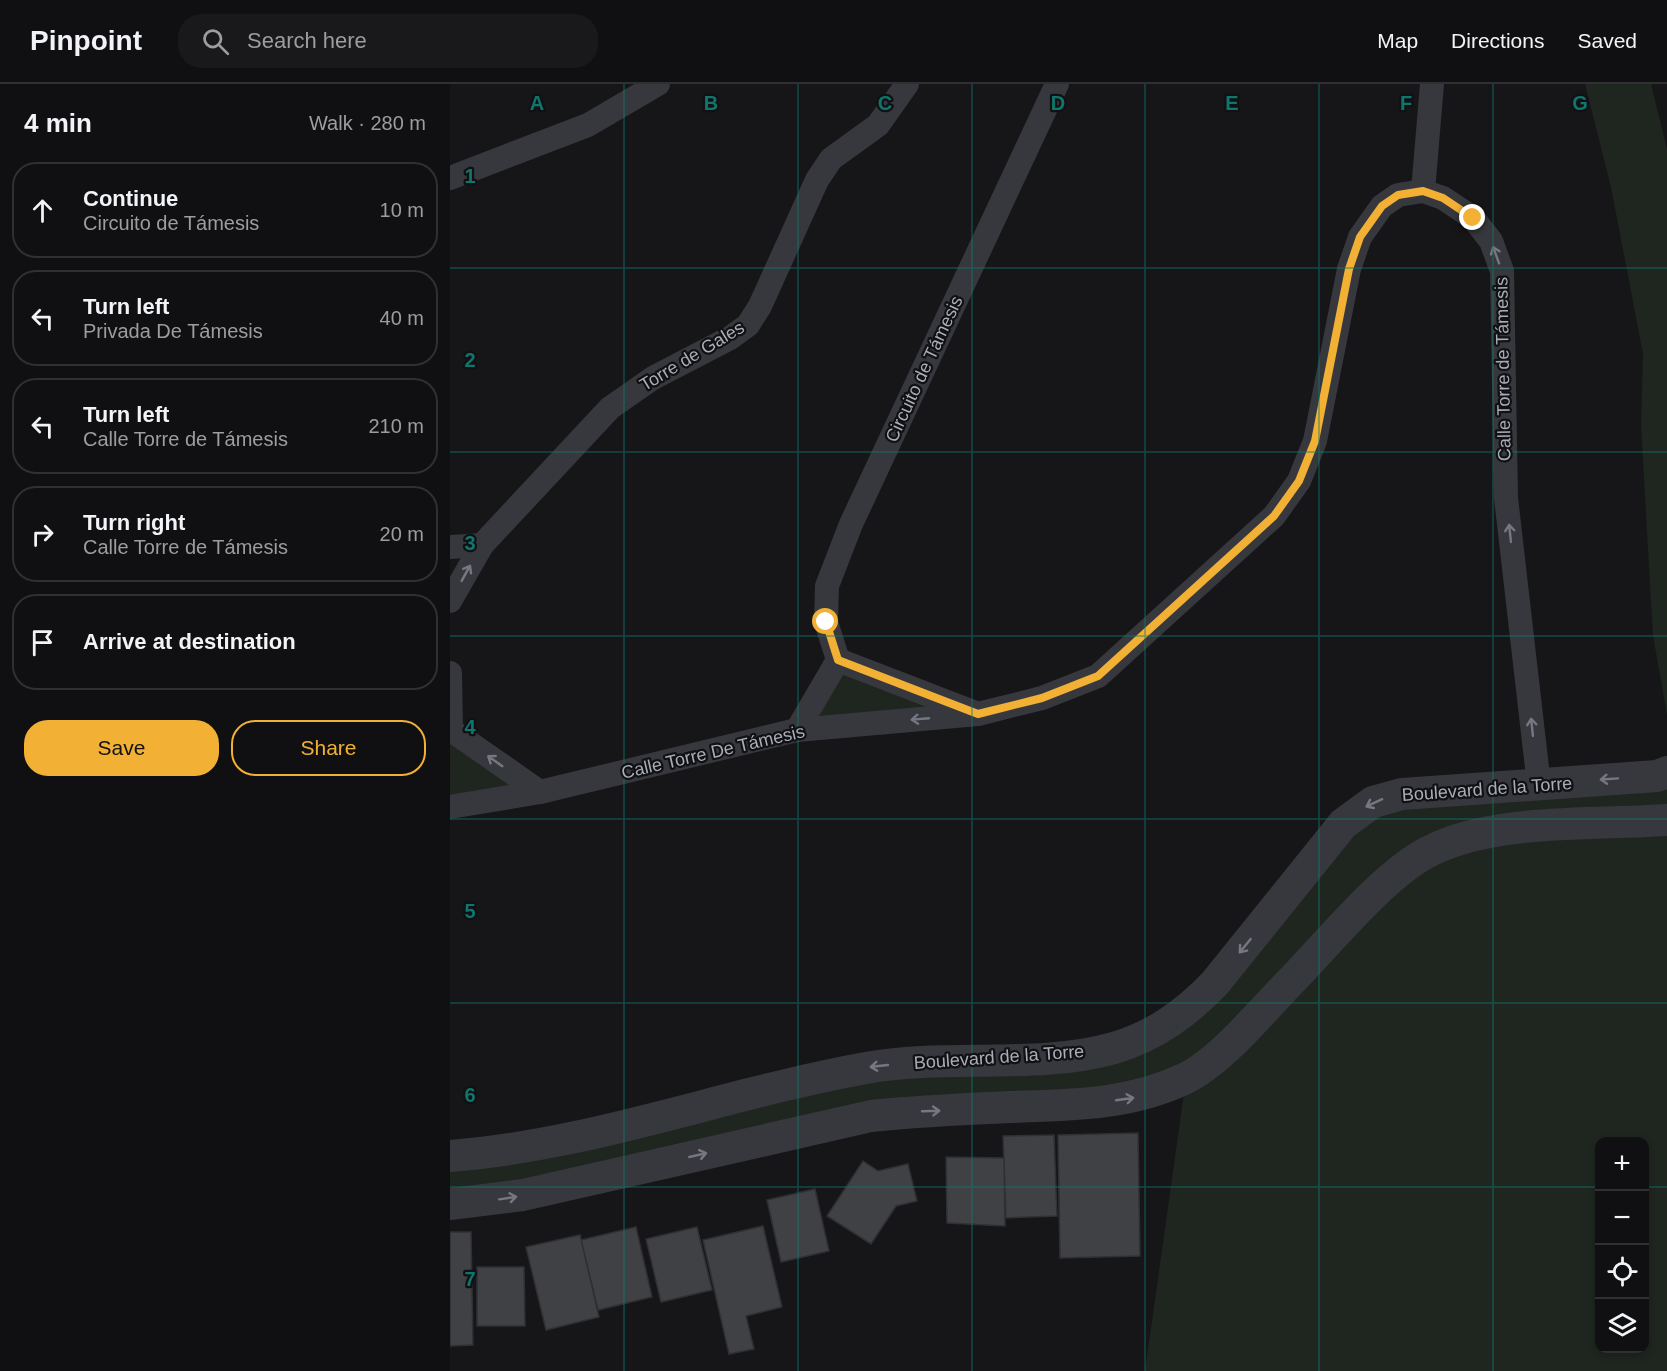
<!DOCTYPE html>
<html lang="en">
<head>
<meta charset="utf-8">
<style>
	body { margin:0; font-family:Helvetica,sans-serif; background:#19191b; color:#f1f3f6 }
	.controls { position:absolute; right:18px; bottom:18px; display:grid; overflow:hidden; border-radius:12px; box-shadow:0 3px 9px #0003 }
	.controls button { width:54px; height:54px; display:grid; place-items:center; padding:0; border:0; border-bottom:2px solid #303032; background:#101012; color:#f1f3f6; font:30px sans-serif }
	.stop { position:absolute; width:18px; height:18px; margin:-14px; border:4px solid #f2b134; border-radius:50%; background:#fff }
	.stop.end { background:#f2b134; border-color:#fff; box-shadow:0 2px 6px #0008 }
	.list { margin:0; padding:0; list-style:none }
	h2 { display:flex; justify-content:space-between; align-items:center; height:78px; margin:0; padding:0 24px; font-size:26px }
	h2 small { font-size:20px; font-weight:400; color:#9c9d9f }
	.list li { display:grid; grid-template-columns:39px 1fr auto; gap:18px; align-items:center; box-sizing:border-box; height:96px; margin:0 12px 12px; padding:0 12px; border:2px solid #303032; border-radius:24px }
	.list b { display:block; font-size:22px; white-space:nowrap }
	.list p { margin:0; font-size:20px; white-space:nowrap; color:#9c9d9f }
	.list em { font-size:20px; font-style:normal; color:#9c9d9f }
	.actions { display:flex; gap:12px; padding:18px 24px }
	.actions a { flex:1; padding:14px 0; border:2px solid #f2b134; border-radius:24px; text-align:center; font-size:21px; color:#f2b134 }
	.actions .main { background:#f2b134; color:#111 }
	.icon { flex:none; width:33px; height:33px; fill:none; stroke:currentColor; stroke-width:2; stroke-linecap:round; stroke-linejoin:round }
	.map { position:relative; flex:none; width:1217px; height:1287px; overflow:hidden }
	header { display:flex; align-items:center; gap:36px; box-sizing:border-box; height:84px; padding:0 30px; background:#101012; border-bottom:2px solid #303032 }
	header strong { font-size:28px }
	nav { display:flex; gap:33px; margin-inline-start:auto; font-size:21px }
	.search { width:420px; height:54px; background:#19191b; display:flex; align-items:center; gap:15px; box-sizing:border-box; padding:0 21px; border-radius:24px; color:#9c9d9f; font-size:22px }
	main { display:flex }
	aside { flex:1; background:#101012 }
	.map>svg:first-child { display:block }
</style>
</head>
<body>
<header>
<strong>Pinpoint</strong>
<div class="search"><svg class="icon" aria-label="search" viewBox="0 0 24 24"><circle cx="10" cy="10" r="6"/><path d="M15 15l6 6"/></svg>Search here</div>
<nav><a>Map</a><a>Directions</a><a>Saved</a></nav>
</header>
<main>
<aside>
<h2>4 min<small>Walk · 280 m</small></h2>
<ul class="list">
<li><svg class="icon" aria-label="ahead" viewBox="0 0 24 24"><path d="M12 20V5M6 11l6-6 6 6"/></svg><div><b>Continue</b><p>Circuito de Támesis</p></div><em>10 m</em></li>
<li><svg class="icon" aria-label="left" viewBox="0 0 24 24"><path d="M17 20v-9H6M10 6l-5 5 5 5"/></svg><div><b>Turn left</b><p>Privada De Támesis</p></div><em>40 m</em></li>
<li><svg class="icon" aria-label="left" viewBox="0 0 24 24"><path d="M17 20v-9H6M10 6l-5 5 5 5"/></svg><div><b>Turn left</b><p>Calle Torre de Támesis</p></div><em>210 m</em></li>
<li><svg class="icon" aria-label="right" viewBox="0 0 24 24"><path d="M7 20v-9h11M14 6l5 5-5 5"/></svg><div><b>Turn right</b><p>Calle Torre de Támesis</p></div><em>20 m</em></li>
<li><svg class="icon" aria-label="arrive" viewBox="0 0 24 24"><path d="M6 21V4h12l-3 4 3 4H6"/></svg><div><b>Arrive at destination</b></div></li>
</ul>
<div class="actions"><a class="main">Save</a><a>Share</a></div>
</aside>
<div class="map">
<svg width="1217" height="1287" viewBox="0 0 1217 1287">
	<rect width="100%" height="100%" fill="#161618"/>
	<g fill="#1e261f" fill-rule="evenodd">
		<polygon points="1135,0 1201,0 1217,65 1217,630 1203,552 1191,342 1193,270 1161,103"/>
		<polygon points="388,576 527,629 347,646"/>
		<polygon points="0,647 90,708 0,717"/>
		<path d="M 1217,688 L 1217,1287 L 695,1287 L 736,995 L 470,1027 L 0,1120 L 0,1072 L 417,983 L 706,948 L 923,718 ZM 1150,1058 L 1194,1058 L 1194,1264 L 1150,1264 Z"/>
	</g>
	<g fill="#404145" stroke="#303034" stroke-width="1.5">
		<polygon points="688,1049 690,1172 610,1174 608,1051"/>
		<polygon points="604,1051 607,1132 556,1134 553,1052"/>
		<polygon points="496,1073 554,1074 555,1142 497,1139"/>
		<polygon points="413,1077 428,1087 458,1080 467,1117 446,1122 421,1160 377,1132"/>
		<polygon points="365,1105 379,1167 331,1178 317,1116"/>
		<polygon points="313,1142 332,1223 296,1232 304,1265 279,1270 253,1156"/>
		<polygon points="186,1143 202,1213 148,1226 131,1156"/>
		<polygon points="247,1143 262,1206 211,1218 196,1155"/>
		<polygon points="0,1148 21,1148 23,1261 0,1262"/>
		<polygon points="130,1151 149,1233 96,1246 76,1163"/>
		<polygon points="27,1183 74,1183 75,1242 27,1242"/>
	</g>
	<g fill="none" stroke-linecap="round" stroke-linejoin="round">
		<g stroke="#37383d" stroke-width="24">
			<polyline points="0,94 138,41 208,0"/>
			<polyline points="973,107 982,0"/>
			<polyline points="0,463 32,461"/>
			<polyline points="0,517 32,461 160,324 203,294 280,254 298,241 310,222 367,96 381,75 428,41 457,0"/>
			<polyline points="388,576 376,538 377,502 401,440 607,0"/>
			<polyline points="388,576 523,628"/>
			<polyline points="0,589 1,646"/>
			<polyline points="1,646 90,708"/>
			<polyline points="347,646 388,576"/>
			<polyline points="0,723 90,708 347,646 528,630 592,614 648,592 824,432 849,397 865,357 899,185 910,153 932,122 948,111 973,107 993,114 1023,134 1041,157 1052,187 1056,414 1089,701"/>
		</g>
		<g stroke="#37383d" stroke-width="32">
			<path d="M 0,1072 C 142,1061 277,1009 416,984 C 495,969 587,986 664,964 C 705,952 736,929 765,899 L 893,740 L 923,718 L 952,710 L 1207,692 L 1217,688"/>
			<path d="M 0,1120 L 73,1111 L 421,1032 C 468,1027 514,1025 561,1023 C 621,1021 679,1021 734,995 C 772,977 814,924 844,894 C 880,857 935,789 980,767 C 1044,734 1146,741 1217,736"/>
		</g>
	</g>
	<defs><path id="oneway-shaft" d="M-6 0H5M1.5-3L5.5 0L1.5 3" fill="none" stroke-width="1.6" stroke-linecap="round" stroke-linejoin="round" transform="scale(1.5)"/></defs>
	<g stroke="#757881">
		<use href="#oneway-shaft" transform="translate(1046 171) rotate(-110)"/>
		<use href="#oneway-shaft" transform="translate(1060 449) rotate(-96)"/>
		<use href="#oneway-shaft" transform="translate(16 489) rotate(-61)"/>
		<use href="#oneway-shaft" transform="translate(470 635) rotate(175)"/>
		<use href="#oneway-shaft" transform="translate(1082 643) rotate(-96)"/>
		<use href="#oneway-shaft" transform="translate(45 677) rotate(-145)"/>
		<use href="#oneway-shaft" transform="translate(1159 695) rotate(176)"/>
		<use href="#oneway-shaft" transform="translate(924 719) rotate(155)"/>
		<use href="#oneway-shaft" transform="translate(795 862) rotate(129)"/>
		<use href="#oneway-shaft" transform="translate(429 982) rotate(174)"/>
		<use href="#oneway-shaft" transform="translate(675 1015) rotate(-8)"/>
		<use href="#oneway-shaft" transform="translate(481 1027) rotate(-2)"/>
		<use href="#oneway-shaft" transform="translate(248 1071) rotate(-13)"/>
		<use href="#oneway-shaft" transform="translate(58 1114) rotate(-9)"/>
	</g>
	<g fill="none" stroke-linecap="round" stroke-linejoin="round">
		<polyline stroke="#f2b134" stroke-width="8" points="376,538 388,576 528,630 592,614 648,592 824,432 849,397 865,357 899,185 910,153 932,122 948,111 973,107 993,114 1023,134"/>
	</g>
	<path fill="none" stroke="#0f766e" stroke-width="1.5" stroke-opacity="0.55" d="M 174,0 L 174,1287M 348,0 L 348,1287M 522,0 L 522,1287M 695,0 L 695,1287M 869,0 L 869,1287M 1043,0 L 1043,1287M 0,184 L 1217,184M 0,368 L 1217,368M 0,552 L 1217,552M 0,735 L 1217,735M 0,919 L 1217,919M 0,1103 L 1150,1103M 1194,1103 L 1217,1103"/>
	<g text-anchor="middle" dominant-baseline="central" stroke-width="4.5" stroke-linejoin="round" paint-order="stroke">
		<g font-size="18" fill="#a8adb8" stroke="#111113">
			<text transform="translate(242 272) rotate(-31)">Torre de Gales</text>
			<text transform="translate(474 285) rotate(-65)">Circuito de Támesis</text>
			<text transform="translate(1053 285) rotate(-91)">Calle Torre de Támesis</text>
			<text transform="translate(263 668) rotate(-13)">Calle Torre De Támesis</text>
			<text transform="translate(1037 705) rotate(-4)">Boulevard de la Torre</text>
			<text transform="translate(549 973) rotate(-4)">Boulevard de la Torre</text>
		</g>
	</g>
	<g font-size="20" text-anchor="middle" font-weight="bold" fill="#0f766e" stroke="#111113" stroke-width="4.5" stroke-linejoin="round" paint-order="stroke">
		<text x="87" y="26">A</text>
		<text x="261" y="26">B</text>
		<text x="435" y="26">C</text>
		<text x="608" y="26">D</text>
		<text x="782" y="26">E</text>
		<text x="956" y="26">F</text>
		<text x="1130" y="26">G</text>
		<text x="20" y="99">1</text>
		<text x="20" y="283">2</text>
		<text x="20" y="466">3</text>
		<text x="20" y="650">4</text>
		<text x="20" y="834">5</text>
		<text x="20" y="1018">6</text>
		<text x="20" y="1202">7</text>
	</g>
</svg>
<div class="controls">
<button>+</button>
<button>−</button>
<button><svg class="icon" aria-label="locate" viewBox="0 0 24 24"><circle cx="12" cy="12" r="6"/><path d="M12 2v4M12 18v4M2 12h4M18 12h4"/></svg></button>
<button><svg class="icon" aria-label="layers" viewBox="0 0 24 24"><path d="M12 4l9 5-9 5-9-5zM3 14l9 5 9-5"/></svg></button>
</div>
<div class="stop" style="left:376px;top:538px"></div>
<div class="stop end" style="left:1023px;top:134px"></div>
</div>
</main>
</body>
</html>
